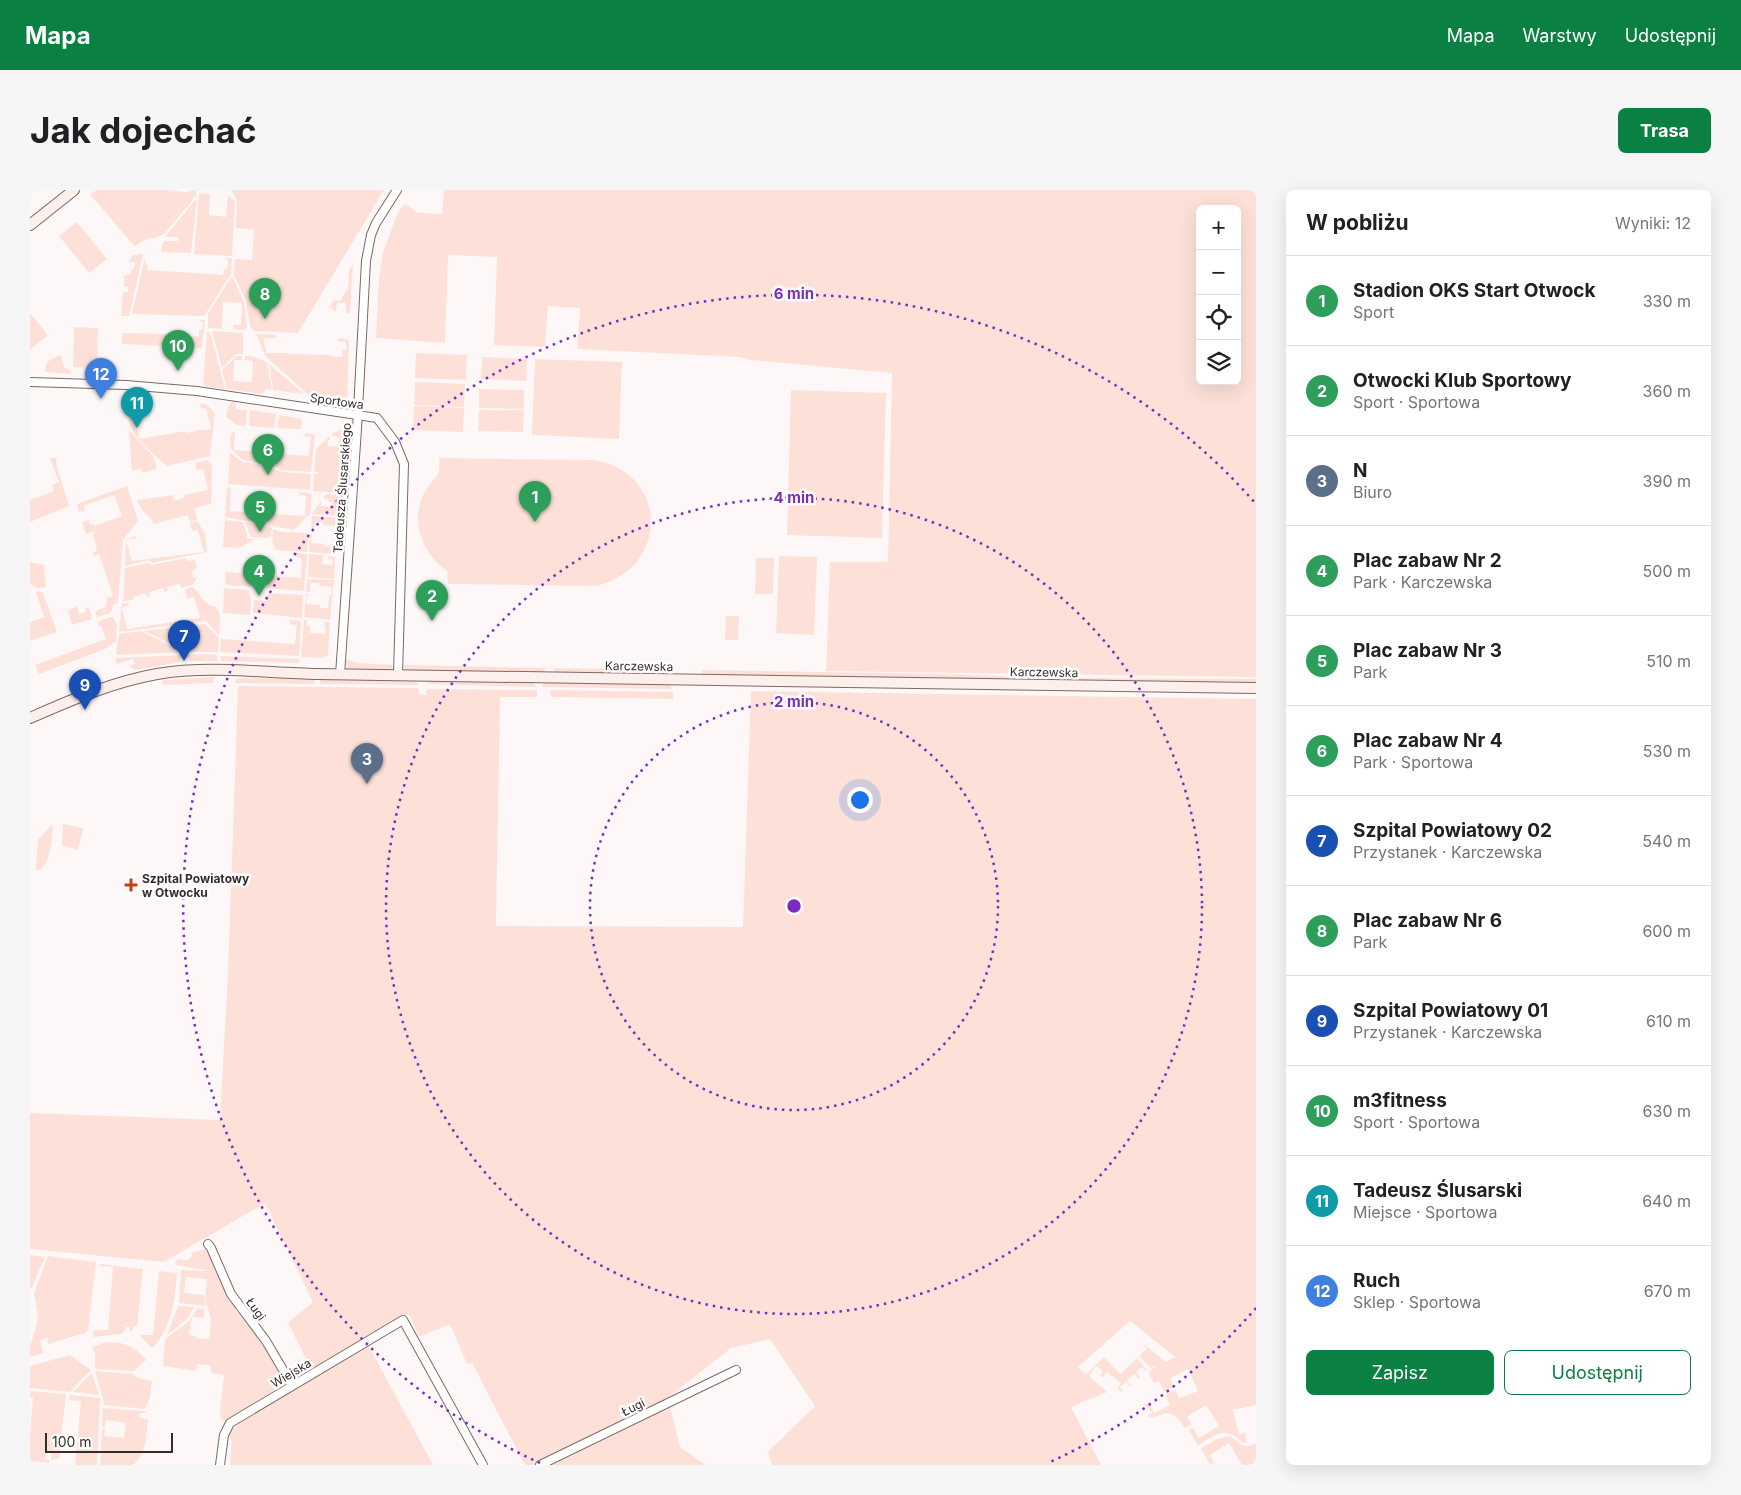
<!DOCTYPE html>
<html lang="pl">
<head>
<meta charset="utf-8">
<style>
	body { margin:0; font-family:Inter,sans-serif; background:#f6f6f6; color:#202124 }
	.controls { position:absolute; right:15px; top:15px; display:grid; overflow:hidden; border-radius:8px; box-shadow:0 5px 20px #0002 }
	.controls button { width:45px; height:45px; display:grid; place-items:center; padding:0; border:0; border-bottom:1px solid #e0e0e0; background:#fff; color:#202124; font:25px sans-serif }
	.scale { position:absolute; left:15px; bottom:12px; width:128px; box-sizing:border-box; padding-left:5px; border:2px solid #362c2a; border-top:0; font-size:14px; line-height:18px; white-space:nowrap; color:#362c2a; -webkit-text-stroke:4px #fff; paint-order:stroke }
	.you { position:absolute; left:829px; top:609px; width:18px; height:18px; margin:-12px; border:4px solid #fff; border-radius:50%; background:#1a73e8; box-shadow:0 0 0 8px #1a73e833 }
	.badge { display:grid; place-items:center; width:32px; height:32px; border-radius:50%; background:#0b8043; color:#fff; font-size:16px; font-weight:700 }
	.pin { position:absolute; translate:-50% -41px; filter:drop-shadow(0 1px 2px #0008) }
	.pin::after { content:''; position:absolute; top:26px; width:18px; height:15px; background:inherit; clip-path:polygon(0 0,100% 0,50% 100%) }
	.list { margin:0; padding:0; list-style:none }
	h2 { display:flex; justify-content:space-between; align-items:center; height:65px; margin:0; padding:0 20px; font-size:21px }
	h2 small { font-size:16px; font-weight:400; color:#757577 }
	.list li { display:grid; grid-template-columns:32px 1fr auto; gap:15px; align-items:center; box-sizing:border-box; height:90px; padding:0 20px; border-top:1px solid #e0e0e0 }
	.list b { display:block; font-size:19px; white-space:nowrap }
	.list p { margin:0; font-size:16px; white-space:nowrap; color:#757577 }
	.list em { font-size:16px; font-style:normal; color:#757577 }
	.actions { display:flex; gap:10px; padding:15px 20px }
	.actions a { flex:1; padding:11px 0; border:1px solid #0b8043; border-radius:8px; text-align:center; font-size:18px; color:#0b8043 }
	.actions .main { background:#0b8043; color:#fff }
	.icon { flex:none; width:28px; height:28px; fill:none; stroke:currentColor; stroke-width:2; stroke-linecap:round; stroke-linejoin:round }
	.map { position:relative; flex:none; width:1226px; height:1275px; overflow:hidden; border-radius:8px }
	header { display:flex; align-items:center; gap:30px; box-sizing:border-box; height:70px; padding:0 25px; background:#0b8043; color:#fff }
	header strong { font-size:24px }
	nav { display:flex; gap:28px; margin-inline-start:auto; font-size:18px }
	.intro { display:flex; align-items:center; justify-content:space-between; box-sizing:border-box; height:120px; padding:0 30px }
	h1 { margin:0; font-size:35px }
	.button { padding:12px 22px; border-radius:8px; background:#0b8043; color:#fff; font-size:18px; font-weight:700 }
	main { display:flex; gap:30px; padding:0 30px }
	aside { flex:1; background:#fff; border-radius:8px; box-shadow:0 5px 20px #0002 }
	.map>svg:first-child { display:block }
</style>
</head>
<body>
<header>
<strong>Mapa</strong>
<nav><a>Mapa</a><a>Warstwy</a><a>Udostępnij</a></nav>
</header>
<div class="intro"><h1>Jak dojechać</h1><a class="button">Trasa</a></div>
<main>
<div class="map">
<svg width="1226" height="1275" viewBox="0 0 1226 1275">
	<rect width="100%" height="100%" fill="#fdf8f7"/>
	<g fill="#fde1d9" fill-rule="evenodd">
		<path d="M 67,0 L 138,0 L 155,2 L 166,0 L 166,6 L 134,44 C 124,51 119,45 106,56 L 104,56 L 60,4 Z"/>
		<polygon points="201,0 354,0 268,143 224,141 220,136 216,111 204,85 205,69 222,70 224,40 206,38 207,11"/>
		<path d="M 414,0 L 1226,0 L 1226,487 L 796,481 L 800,372 L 858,372 L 862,183 L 720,170 L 710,167 L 547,159 L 550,118 L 518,116 L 515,157 L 464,155 L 467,67 L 418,65 L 415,153 L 346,148 L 349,88 L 353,62 L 369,20 L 375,14 L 388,23 L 412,24 ZM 1170,19 L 1207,19 L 1207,191 L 1170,191 Z"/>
		<polygon points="169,3 180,4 179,25 196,27 198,5 205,11 202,66 164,64"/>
		<polygon points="167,8 161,63 131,62 132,54 134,51 149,51 148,47 135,47"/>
		<polygon points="47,32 77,69 59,83 29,46"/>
		<polygon points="113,64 99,126 91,126 93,102 98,102 98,97 94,96 94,86 101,84 101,79 104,79 105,72 98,72 103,65"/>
		<polygon points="115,67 115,73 118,74 117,80 193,85 194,79 197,79 198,70 195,69 195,68 202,68 201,84 174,126 102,124"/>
		<polygon points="323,74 320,123 316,123 316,113 307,113 306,122 300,117 304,110 310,111 318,98 319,81"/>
		<polygon points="202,86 214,112 217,138 214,140 203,139 203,135 211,135 212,113 193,112 192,139 178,138 178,124"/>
		<polygon points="0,123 18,145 0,160"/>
		<polygon points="171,130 175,130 172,158 92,154 92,143 146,144 169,147 169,140 172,140 173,132 169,131"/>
		<polygon points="44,137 68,138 67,178 43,177"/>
		<polygon points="182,141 213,143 213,164 206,164 192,178"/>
		<polygon points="177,142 180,142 195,199 175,196 173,194"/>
		<polygon points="226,144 246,145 246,148 234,148 234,156 236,157 236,163 256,163 260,164 300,165 300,166 312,167 313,160 316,160 316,152 308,151 308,148 319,150 317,214 297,212 293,206 279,205 236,167"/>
		<polygon points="386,163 437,165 436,190 385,188"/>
		<path d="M 31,165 L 34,177 L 41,181 L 41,184 L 15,182 C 14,171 22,168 31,165 Z"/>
		<polygon points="207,166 212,166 212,170 204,170 203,191 222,192 223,171 215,170 215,166 222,166 237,172 242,200 237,199 232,204 197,199 192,180"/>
		<polygon points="452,167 497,169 496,191 451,189"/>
		<polygon points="505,169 592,172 589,249 502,245"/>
		<polygon points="239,174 274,204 243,200"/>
		<polygon points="385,192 435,194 434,217 384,215"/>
		<polygon points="449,199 494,200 494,219 449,218"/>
		<polygon points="761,200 856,203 852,348 757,345"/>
		<path d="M 202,212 L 206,213 L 206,219 L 217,220 L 216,236 L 207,235 L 196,227 C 197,221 197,216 202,212 Z"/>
		<path d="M 170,214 L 176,214 L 185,223 L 180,266 L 137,276 C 125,265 100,246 98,229 L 101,227 L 111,224 L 112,226 L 104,228 L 110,249 L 156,241 L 156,243 L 174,239 L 174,241 L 181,239 L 176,218 L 171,219 Z"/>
		<polygon points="384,216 434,218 433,242 383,240"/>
		<polygon points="220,220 246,224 244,238 219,236"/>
		<polygon points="449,220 494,220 493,242 448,241"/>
		<polygon points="249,225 272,229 271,239 247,238"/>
		<polygon points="313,238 314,239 310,303 283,301 284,284 289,284 288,282 284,282 286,259 299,247 300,247 300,250 298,250 298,256 308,257 309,247 302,246 302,244"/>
		<polygon points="99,240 123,266 127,279 112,283 111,279 102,281"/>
		<polygon points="205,241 204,260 278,266 279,265 281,247 274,246 275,243 285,245 281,282 251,280 245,277 213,270 200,258 201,244"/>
		<polygon points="200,262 212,272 223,273 253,282 281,284 280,300 198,294"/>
		<polygon points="20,268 26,268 27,277 39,316 0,332 0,310 24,301 22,295 29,292"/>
		<path d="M 409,268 L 564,270 C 639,282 640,379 566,396 L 418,394 L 417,381 C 392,363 380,332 394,303 C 398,295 404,290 408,284 C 410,280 409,273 409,268 Z"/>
		<path d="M 177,270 L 181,273 L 182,278 L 181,314 L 165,318 L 167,330 L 160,332 L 158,325 L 124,334 C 120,323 111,324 107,310 L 143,305 L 144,311 L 154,308 L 153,305 L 178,300 L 173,279 L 166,280 L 166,273 Z"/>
		<polygon points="97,296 108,331 93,350 88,413 83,415 81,423 67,427 65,421 76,417 77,408 83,406 69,364 64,366 63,362 67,361 63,343 65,341 56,344 52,332 58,330 60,335 64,334 65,336 92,326 84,305 54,316 55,321 49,322 47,314"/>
		<polygon points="197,297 201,298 200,321 275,326 276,306 269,305 269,302 282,304 280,324 264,340 195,327"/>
		<polygon points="296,304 310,305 308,326 282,324 291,311 291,316 303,317 303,312 299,312 298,309 293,308"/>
		<polygon points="282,326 308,328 305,364 279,362 280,344 282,344 281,353 294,354 294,356 303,357 304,344 306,344 306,336 293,335 293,332 285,332 284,340 281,340"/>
		<polygon points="195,330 213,332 217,344 217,349 226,349 209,358 193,357"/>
		<polygon points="167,331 175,343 177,362 123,373 119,370 95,376 96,349 106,346 107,349 104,350 104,348 96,350 102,371 174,362 168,340 162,341 160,333"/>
		<polygon points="215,332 240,336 242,338 241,345 239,348 221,347"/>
		<polygon points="243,339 252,342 278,343 277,362 245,360 242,350"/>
		<polygon points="266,363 277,364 274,401 195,395 196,382 271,388 272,368 265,367"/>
		<polygon points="279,364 293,365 292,374 302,375 303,370 298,369 298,366 305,367 304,389 278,387"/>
		<polygon points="749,366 787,367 784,445 746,443"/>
		<polygon points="155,368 158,371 164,370 167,376 165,380 162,381 163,388 168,387 162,395 151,398 150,394 137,397 138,401 134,402 133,398 119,402 120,406 117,407 116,403 103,407 103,410 93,411 95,378 118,373 122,375"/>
		<polygon points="726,368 744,368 743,404 725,404"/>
		<polygon points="0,372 14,375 16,397 7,398 0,394"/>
		<polygon points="277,389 304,390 300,430 274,427 276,404 279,404 277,406 276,414 290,415 290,418 298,418 299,405 301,405 302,397 289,396 289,393 280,393 280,402 276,401"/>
		<path d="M 162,397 C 174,405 169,413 186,417 L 190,424 L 189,445 L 176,431 L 89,442 L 92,413 L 99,413 L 99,415 L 92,418 L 97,439 L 170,428 L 164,407 L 157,409 L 155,399 Z"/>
		<polygon points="194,398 219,400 221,412 220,425 193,423"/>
		<polygon points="8,401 13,403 27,442 0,451 0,432 14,427 6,402"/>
		<polygon points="238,403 273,405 272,428 223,423 224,410 237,411"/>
		<polygon points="53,414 47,417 49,424 56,422 55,418 59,417 62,429 42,435 38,420"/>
		<polygon points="696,426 709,426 708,450 695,450"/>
		<polygon points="80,427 83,427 87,435 86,451 75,459 9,484 5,475 76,449 71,436 69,437 67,432"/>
		<polygon points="260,430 271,431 269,466 190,462 191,449 265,454 267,435 260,434"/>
		<polygon points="274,430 277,430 277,436 280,436 280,443 296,444 294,432 300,432 298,465 293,468 271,467"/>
		<polygon points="175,434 189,448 188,462 158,462 114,441"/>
		<polygon points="111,441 153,462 86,465 89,444"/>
		<polygon points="177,464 187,465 187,471 159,471 159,468 150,468 150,472 106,480 99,476 105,474 103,469 86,474 86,468"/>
		<polygon points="191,466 269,469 269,473 191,471"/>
		<polygon points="315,469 327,473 364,475 361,479 356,481 319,480 315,474"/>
		<polygon points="373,475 517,478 511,484 377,482"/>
		<polygon points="523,478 643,480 641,485 525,484"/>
		<polygon points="672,480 912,484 1020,488 1226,489 1226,493 672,486"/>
		<polygon points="185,487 183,493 132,495 132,491 134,490"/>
		<polygon points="211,488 285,489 285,493 283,494 205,493 206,489"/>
		<polygon points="290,489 385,490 389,495 290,494"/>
		<polygon points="402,490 504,492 506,497 397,494"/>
		<polygon points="515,492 639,494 643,499 512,497 513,493"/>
		<path d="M 208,496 L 388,498 L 389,504 L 396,505 L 397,499 L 507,500 L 507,507 L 470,507 L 466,736 L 713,737 L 721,501 L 1226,509 L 1226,1215 L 1203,1220 L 1209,1244 L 1215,1243 L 1217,1252 L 1212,1253 C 1197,1235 1184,1245 1168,1256 L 1159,1240 L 1163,1238 L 1169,1248 L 1189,1236 L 1176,1215 L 1157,1227 L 1161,1234 L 1155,1238 C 1144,1222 1140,1220 1123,1228 L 1122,1226 L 1119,1228 L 1118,1226 L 1122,1222 L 1114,1214 L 1119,1213 L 1124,1223 L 1140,1215 L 1135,1205 L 1145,1200 L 1149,1208 L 1168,1201 L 1158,1179 L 1140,1188 L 1144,1197 L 1134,1202 L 1129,1191 L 1124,1193 L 1119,1184 L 1125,1176 L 1124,1176 L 1121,1178 L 1109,1166 L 1117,1159 L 1110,1151 L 1136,1172 L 1145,1167 L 1100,1131 L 1048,1177 L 1056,1184 L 1074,1167 L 1090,1184 L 1107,1168 L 1117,1180 L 1116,1181 L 1112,1177 L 1106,1182 L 1110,1187 L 1108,1189 L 1104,1184 L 1097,1190 L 1101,1195 L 1100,1196 L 1096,1192 L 1090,1197 L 1093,1202 L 1092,1202 L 1087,1198 L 1091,1193 L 1077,1182 L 1073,1187 L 1070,1185 L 1073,1181 L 1066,1176 L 1059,1186 L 1077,1202 L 1041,1217 L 1071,1275 L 742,1275 L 738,1262 L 785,1216 L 740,1149 L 701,1158 L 638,1208 L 650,1257 L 676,1275 L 495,1275 L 442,1173 L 437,1174 L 420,1134 L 389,1147 L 379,1124 L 334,1147 L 403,1275 L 200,1275 L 202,1250 L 198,1245 C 208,1228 265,1199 285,1187 L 258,1133 L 283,1112 L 235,1013 L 134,1072 L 0,1059 L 0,923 L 190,930 L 198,783 Z"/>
		<polygon points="520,501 523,500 643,502 643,509 521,507"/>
		<path d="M 22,634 C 24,642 20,671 13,677 C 10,680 9,680 6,680 L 8,650 Z"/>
		<polygon points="33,634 53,638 48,660 32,655"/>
		<path d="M 176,1059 L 180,1062 L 206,1121 L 230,1149 L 242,1170 L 244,1170 C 245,1177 253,1185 252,1192 C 251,1199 204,1224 195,1231 L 191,1229 L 190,1220 L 194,1185 L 181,1183 L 181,1176 L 167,1174 L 166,1181 L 133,1176 L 135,1149 L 159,1131 L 167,1118 L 174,1119 L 174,1128 L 162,1127 L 159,1145 L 166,1146 L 166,1148 L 179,1149 L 181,1129 L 175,1108 L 177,1089 L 156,1087 L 154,1103 L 174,1105 L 176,1116 L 149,1113 L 151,1080 L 177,1081 C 167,1078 156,1077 146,1075 L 145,1072 L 148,1069 L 157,1070 L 161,1068 L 163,1062 Z"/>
		<polygon points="0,1065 15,1067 1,1099 0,1098"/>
		<polygon points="18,1066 66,1072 58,1140 55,1143 18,1154 17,1148 10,1150 13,1163 0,1167 0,1156 6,1137 8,1125 4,1103"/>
		<polygon points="70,1074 113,1079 107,1136 103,1136 103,1141 100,1141 99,1137 95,1137 95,1141 91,1144 63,1147 64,1140 78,1140 83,1077 70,1076"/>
		<path d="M 129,1081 L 147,1083 C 145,1110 142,1135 124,1157 L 121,1157 L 111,1147 L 111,1145 L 123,1145 Z"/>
		<polygon points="148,1116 164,1117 157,1129 137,1145"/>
		<path d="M 77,1152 C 94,1152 105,1156 116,1170 L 104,1181 L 65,1179 L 65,1162 L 62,1159 L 62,1157 Z"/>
		<polygon points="40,1165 61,1180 40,1202 0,1198 0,1176"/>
		<polygon points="65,1181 103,1184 108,1188 122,1191 120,1208 115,1219 74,1215 73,1209"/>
		<polygon points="62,1183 69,1205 43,1202"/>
		<polygon points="0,1201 36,1204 29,1268 21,1270 22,1262 16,1262 15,1269 19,1270 19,1273 0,1271 0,1245 3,1208 0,1207"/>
		<polygon points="40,1205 70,1208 67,1275 45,1275 51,1211 39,1210"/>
		<path d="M 73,1218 L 115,1221 L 116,1223 L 110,1223 L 109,1227 L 118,1230 C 116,1247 117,1263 103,1275 L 70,1275 L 72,1239 L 75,1239 L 74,1246 L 94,1248 L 96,1233 L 76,1230 L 75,1237 L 72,1236 Z"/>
		<path d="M 1200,1246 C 1213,1254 1209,1259 1226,1254 L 1226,1275 L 1212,1275 L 1199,1253 L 1180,1265 L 1184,1273 L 1180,1275 L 1171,1258 L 1187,1249 Z"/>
	</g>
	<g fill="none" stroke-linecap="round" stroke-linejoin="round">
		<g stroke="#7e6963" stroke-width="10">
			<g id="street">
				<polyline points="0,192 96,195 167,201 347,228 365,252 374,274 368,485"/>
				<polyline points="310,485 327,239 336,71 341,45 346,33 367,0"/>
				<polyline points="178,1054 181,1058 201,1104 236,1151 262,1195"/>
				<polyline points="190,1275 194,1245 200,1233 373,1130 453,1275"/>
				<polyline points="510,1275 706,1180"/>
			</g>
		</g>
		<g stroke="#7e6963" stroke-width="12">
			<g id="secondary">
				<polyline points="0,35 44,0"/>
				<path d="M 0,528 C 41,510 82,492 127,484 C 178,475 236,483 287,484 L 1226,498"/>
			</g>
		</g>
		<use href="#street" stroke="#fff" stroke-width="8"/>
		<use href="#secondary" stroke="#fcefec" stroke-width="10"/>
	</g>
	<g fill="none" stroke="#7b2cbf" stroke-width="2.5" stroke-dasharray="2.5 5">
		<circle cx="764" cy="716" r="204"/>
		<circle cx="764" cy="716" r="408"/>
		<path d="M1226 1118A612 612 0 0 1 1018 1273M510 1273A612 612 0 1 1 1226 314"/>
	</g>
	<path fill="#c73e13" stroke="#fff" stroke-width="2" d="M98.5 687.5h5v5h5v5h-5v5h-5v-5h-5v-5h5z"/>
	<g text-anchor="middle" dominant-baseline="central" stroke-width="5" stroke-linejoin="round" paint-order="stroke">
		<g font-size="12" fill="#362c2a" stroke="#fff">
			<text transform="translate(307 211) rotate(8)">Sportowa</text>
			<text transform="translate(312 298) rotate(-86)">Tadeusza Ślusarskiego</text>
			<text transform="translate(609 476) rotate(1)">Karczewska</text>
			<text transform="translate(1014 482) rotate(1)">Karczewska</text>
			<text transform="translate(226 1119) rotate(54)">Ługi</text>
			<text transform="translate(261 1183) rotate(-31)">Wiejska</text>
			<text transform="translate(603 1217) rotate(-26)">Ługi</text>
		</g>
		<g font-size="12" font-weight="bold" fill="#362c2a" stroke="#fff" text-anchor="start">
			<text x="112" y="688">Szpital Powiatowy<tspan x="112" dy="14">w Otwocku</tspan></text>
		</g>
	</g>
	<circle cx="764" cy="716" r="8" fill="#7b2cbf" stroke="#fff" stroke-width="2.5"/>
	<g font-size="15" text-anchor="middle" font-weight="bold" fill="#7b2cbf" stroke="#fff" stroke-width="5" stroke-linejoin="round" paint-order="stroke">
		<text x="764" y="109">6 min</text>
		<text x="764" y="313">4 min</text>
		<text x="764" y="517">2 min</text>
	</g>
</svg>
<div class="controls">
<button>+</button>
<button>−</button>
<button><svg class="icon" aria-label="locate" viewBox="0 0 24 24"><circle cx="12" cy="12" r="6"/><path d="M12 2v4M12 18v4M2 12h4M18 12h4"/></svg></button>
<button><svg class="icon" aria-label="layers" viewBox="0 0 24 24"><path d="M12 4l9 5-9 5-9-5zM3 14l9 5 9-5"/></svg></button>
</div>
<div class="scale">100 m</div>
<div class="you"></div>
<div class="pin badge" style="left:505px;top:332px;background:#2e9e5b">1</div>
<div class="pin badge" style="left:402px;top:431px;background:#2e9e5b">2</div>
<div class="pin badge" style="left:337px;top:594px;background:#5c6f8a">3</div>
<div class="pin badge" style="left:229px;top:406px;background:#2e9e5b">4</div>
<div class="pin badge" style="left:230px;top:342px;background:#2e9e5b">5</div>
<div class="pin badge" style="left:238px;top:285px;background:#2e9e5b">6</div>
<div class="pin badge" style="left:154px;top:471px;background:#1a4fb4">7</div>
<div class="pin badge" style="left:235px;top:129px;background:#2e9e5b">8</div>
<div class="pin badge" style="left:55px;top:520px;background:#1a4fb4">9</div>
<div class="pin badge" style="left:148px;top:181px;background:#2e9e5b">10</div>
<div class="pin badge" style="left:107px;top:238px;background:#0f9aa8">11</div>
<div class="pin badge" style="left:71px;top:209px;background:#3f7fe0">12</div>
</div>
<aside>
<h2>W pobliżu<small>Wyniki: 12</small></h2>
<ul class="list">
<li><span class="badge" style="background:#2e9e5b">1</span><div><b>Stadion OKS Start Otwock</b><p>Sport</p></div><em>330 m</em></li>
<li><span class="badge" style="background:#2e9e5b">2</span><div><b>Otwocki Klub Sportowy</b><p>Sport · Sportowa</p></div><em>360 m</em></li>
<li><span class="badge" style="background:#5c6f8a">3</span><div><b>N</b><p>Biuro</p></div><em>390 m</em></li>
<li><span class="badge" style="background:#2e9e5b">4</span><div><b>Plac zabaw Nr 2</b><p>Park · Karczewska</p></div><em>500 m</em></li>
<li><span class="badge" style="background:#2e9e5b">5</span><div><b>Plac zabaw Nr 3</b><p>Park</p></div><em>510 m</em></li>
<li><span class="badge" style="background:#2e9e5b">6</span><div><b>Plac zabaw Nr 4</b><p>Park · Sportowa</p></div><em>530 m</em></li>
<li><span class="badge" style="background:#1a4fb4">7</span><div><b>Szpital Powiatowy 02</b><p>Przystanek · Karczewska</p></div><em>540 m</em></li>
<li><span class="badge" style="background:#2e9e5b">8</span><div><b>Plac zabaw Nr 6</b><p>Park</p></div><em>600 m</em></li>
<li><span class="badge" style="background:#1a4fb4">9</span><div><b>Szpital Powiatowy 01</b><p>Przystanek · Karczewska</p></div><em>610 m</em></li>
<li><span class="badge" style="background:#2e9e5b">10</span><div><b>m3fitness</b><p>Sport · Sportowa</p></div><em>630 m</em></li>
<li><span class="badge" style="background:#0f9aa8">11</span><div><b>Tadeusz Ślusarski</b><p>Miejsce · Sportowa</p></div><em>640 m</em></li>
<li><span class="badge" style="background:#3f7fe0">12</span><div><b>Ruch</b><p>Sklep · Sportowa</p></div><em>670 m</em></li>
</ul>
<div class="actions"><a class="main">Zapisz</a><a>Udostępnij</a></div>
</aside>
</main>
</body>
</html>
